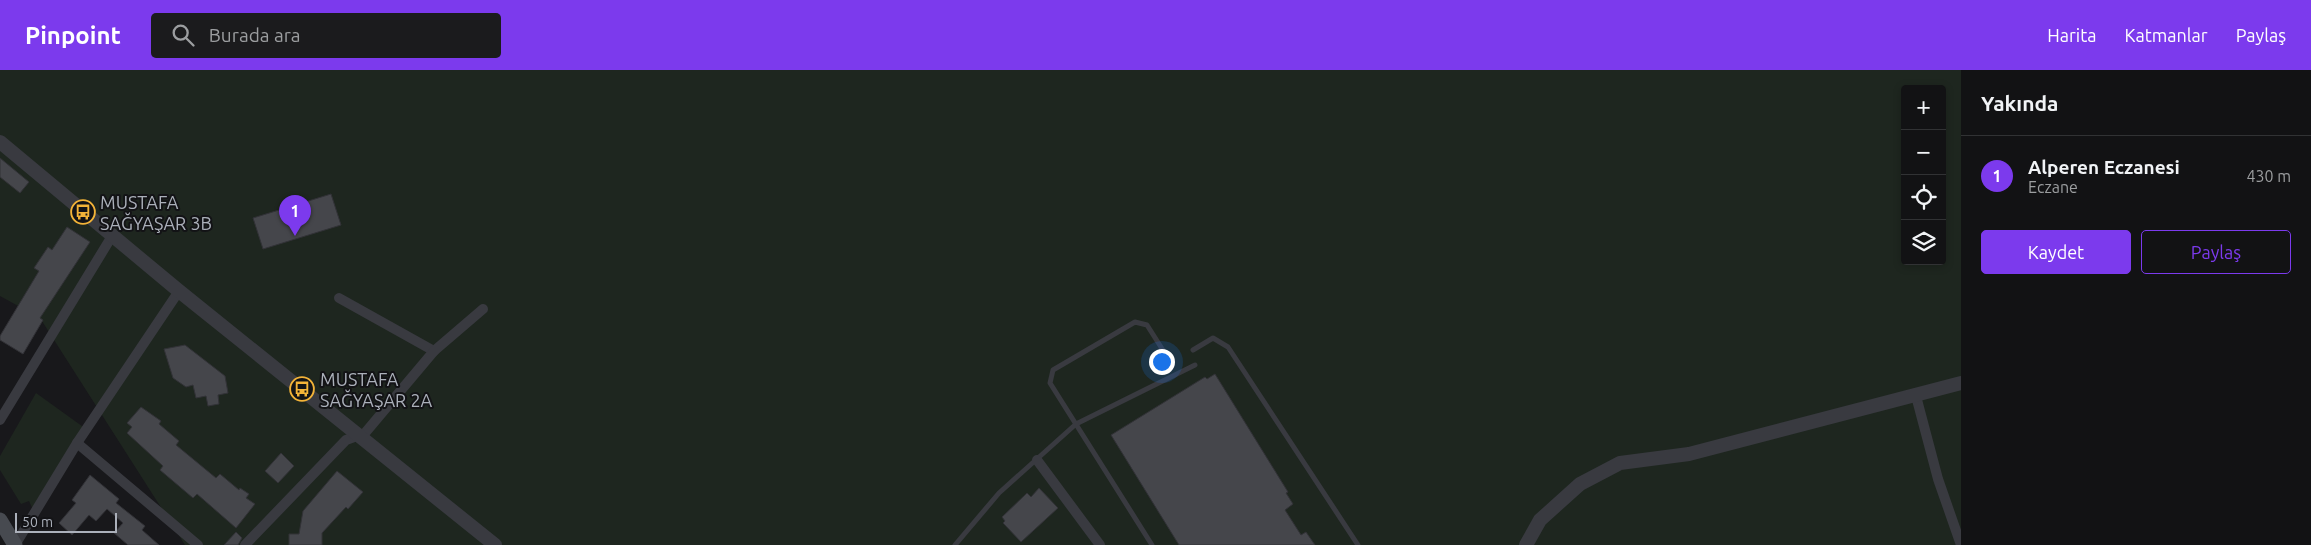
<!DOCTYPE html>
<html lang="tr">
<head>
<meta charset="utf-8">
<style>
	body { margin:0; font-family:Ubuntu,sans-serif; background:#1b1b1d; color:#f1f3f6 }
	.controls { position:absolute; right:15px; top:15px; display:grid; overflow:hidden; border-radius:5px; box-shadow:0 2px 8px #0003 }
	.controls button { width:45px; height:45px; display:grid; place-items:center; padding:0; border:0; border-bottom:1px solid #313234; background:#121214; color:#f1f3f6; font:25px sans-serif }
	.scale { position:absolute; left:15px; bottom:12px; width:102px; box-sizing:border-box; padding-left:5px; border:2px solid #abb0ba; border-top:0; font-size:14px; line-height:18px; white-space:nowrap; color:#abb0ba; -webkit-text-stroke:4px #131316; paint-order:stroke }
	.you { position:absolute; left:1161px; top:291px; width:18px; height:18px; margin:-12px; border:4px solid #fff; border-radius:50%; background:#1a73e8; box-shadow:0 0 0 8px #1a73e833 }
	.badge { display:grid; place-items:center; width:32px; height:32px; border-radius:50%; background:#7c3aed; color:#fff; font-size:16px; font-weight:700 }
	.pin { position:absolute; translate:-50% -41px; filter:drop-shadow(0 1px 2px #0008) }
	.pin::after { content:''; position:absolute; top:26px; width:18px; height:15px; background:inherit; clip-path:polygon(0 0,100% 0,50% 100%) }
	.list { margin:0; padding:0; list-style:none }
	h2 { display:flex; justify-content:space-between; align-items:center; height:65px; margin:0; padding:0 20px; font-size:21px }
	h2 small { font-size:16px; font-weight:400; color:#9c9ea0 }
	.list li { display:grid; grid-template-columns:32px 1fr auto; gap:15px; align-items:center; box-sizing:border-box; height:80px; padding:0 20px; border-top:1px solid #313234 }
	.list b { display:block; font-size:19px; white-space:nowrap }
	.list p { margin:0; font-size:16px; white-space:nowrap; color:#9c9ea0 }
	.list em { font-size:16px; font-style:normal; color:#9c9ea0 }
	.actions { display:flex; gap:10px; padding:15px 20px }
	.actions a { flex:1; padding:11px 0; border:1px solid #7c3aed; border-radius:5px; text-align:center; font-size:18px; color:#7c3aed }
	.actions .main { background:#7c3aed; color:#fff }
	.icon { flex:none; width:28px; height:28px; fill:none; stroke:currentColor; stroke-width:2; stroke-linecap:round; stroke-linejoin:round }
	.map { position:relative; flex:none; width:1961px; height:475px; overflow:hidden }
	header { display:flex; align-items:center; gap:30px; box-sizing:border-box; height:70px; padding:0 25px; background:#7c3aed; color:#fff }
	header strong { font-size:24px }
	nav { display:flex; gap:28px; margin-inline-start:auto; font-size:18px }
	.search { width:350px; height:45px; background:#1b1b1d; display:flex; align-items:center; gap:12px; box-sizing:border-box; padding:0 18px; border-radius:5px; color:#9c9ea0; font-size:19px }
	main { display:flex }
	aside { flex:1; background:#121214 }
	.map>svg:first-child { display:block }
</style>
</head>
<body>
<header>
<strong>Pinpoint</strong>
<div class="search"><svg class="icon" aria-label="search" viewBox="0 0 24 24"><circle cx="10" cy="10" r="6"/><path d="M15 15l6 6"/></svg>Burada ara</div>
<nav><a>Harita</a><a>Katmanlar</a><a>Paylaş</a></nav>
</header>
<main>
<div class="map">
<svg width="1961" height="475" viewBox="0 0 1961 475">
	<rect width="100%" height="100%" fill="#18181b"/>
	<g fill="#1e261f" fill-rule="evenodd">
		<path d="M 0,0 L 1961,0 L 1961,475 L 185,475 L 40,248 L 0,226 ZM 1905,19 L 1942,19 L 1942,191 L 1905,191 Z"/>
		<polygon points="36,323 86,359 36,446 29,431 21,434 0,400 0,386"/>
	</g>
	<g fill="#45464b" stroke="#323237">
		<polygon points="0,88 29,112 20,123 0,107"/>
		<polygon points="331,124 341,155 263,179 253,148"/>
		<polygon points="67,157 90,172 40,248 43,250 23,284 0,270 0,266 39,201 34,198 48,177 52,180"/>
		<polygon points="185,275 225,306 228,323 218,325 219,334 208,336 206,326 196,328 193,315 186,317 173,308 164,279"/>
		<polygon points="1215,304 1288,422 1286,423 1293,434 1285,440 1301,465 1306,462 1315,475 1179,475 1111,365 1205,307 1207,309"/>
		<polygon points="141,337 161,351 159,354 179,371 176,375 216,408 220,404 239,420 240,418 249,424 246,428 255,434 236,458 197,424 193,428 160,400 163,396 127,363 132,357 127,353"/>
		<polygon points="281,383 294,396 278,413 265,401"/>
		<polygon points="337,401 363,422 348,439 346,437 322,463 322,475 289,475 289,464 299,464 303,441"/>
		<polygon points="90,405 119,429 116,433 145,456 142,460 159,475 128,475 114,463 123,453 107,439 96,451 89,445 72,465 59,453 76,433 72,430"/>
		<polygon points="1039,418 1058,438 1021,472 1003,453 1005,451 1002,447 1027,423 1031,427"/>
		<polygon points="236,462 242,468 238,475 224,475"/>
	</g>
	<g fill="none" stroke-linecap="round" stroke-linejoin="round">
		<g stroke="#393a40" stroke-width="5">
			<polyline points="1193,280 1213,268 1228,277 1358,475"/>
			<polyline points="955,475 999,423 1076,354 1195,295"/>
			<polyline points="1152,475 1050,313 1053,300 1135,252 1147,255 1166,285"/>
		</g>
		<g stroke="#393a40" stroke-width="10">
			<polyline points="339,228 434,281"/>
			<polyline points="1916,326 1938,409 1961,475"/>
			<polyline points="0,350 112,166"/>
			<polyline points="77,373 198,475"/>
			<polyline points="1037,390 1100,475"/>
			<polyline points="15,475 77,373 179,221"/>
			<polyline points="245,475 346,370 365,363 434,281 483,239"/>
		</g>
		<g stroke="#393a40" stroke-width="14">
			<polyline points="0,72 179,221 495,475"/>
			<polyline points="1526,475 1540,450 1580,414 1620,393 1689,384 1961,313"/>
		</g>
		<polyline stroke="#474a50" stroke-width="15" points="0,450 15,475"/>
	</g>
	<defs>
		<g id="bus-ring" transform="scale(1.25)"><circle r="9.5" fill="#131316" stroke="#f3b338" stroke-width="1.5"/><path d="M-5-6H5V4H4V6H2V4H-2V6H-4V4H-5ZM-3.5-4V0h7V-4ZM-3.5 1.2v1.5H-2V1.2ZM2 1.2v1.5H3.5V1.2Z" fill="#f3b338"/></g>
	</defs>
	<g fill-rule="evenodd">
		<use href="#bus-ring" x="83" y="142"/>
		<use href="#bus-ring" x="302" y="319"/>
	</g>
	<g text-anchor="middle" dominant-baseline="central" stroke-width="4" stroke-linejoin="round" paint-order="stroke">
		<g font-size="18" fill="#abb0ba" stroke="#131316" text-anchor="start">
			<text x="100" y="132">MUSTAFA<tspan x="100" dy="21">SAĞYAŞAR 3B</tspan></text>
			<text x="320" y="309">MUSTAFA<tspan x="320" dy="21">SAĞYAŞAR 2A</tspan></text>
		</g>
	</g>
</svg>
<div class="controls">
<button>+</button>
<button>−</button>
<button><svg class="icon" aria-label="locate" viewBox="0 0 24 24"><circle cx="12" cy="12" r="6"/><path d="M12 2v4M12 18v4M2 12h4M18 12h4"/></svg></button>
<button><svg class="icon" aria-label="layers" viewBox="0 0 24 24"><path d="M12 4l9 5-9 5-9-5zM3 14l9 5 9-5"/></svg></button>
</div>
<div class="scale">50 m</div>
<div class="you"></div>
<div class="pin badge" style="left:295px;top:166px">1</div>
</div>
<aside>
<h2>Yakında<small></small></h2>
<ul class="list">
<li><span class="badge">1</span><div><b>Alperen Eczanesi</b><p>Eczane</p></div><em>430 m</em></li>
</ul>
<div class="actions"><a class="main">Kaydet</a><a>Paylaş</a></div>
</aside>
</main>
</body>
</html>
